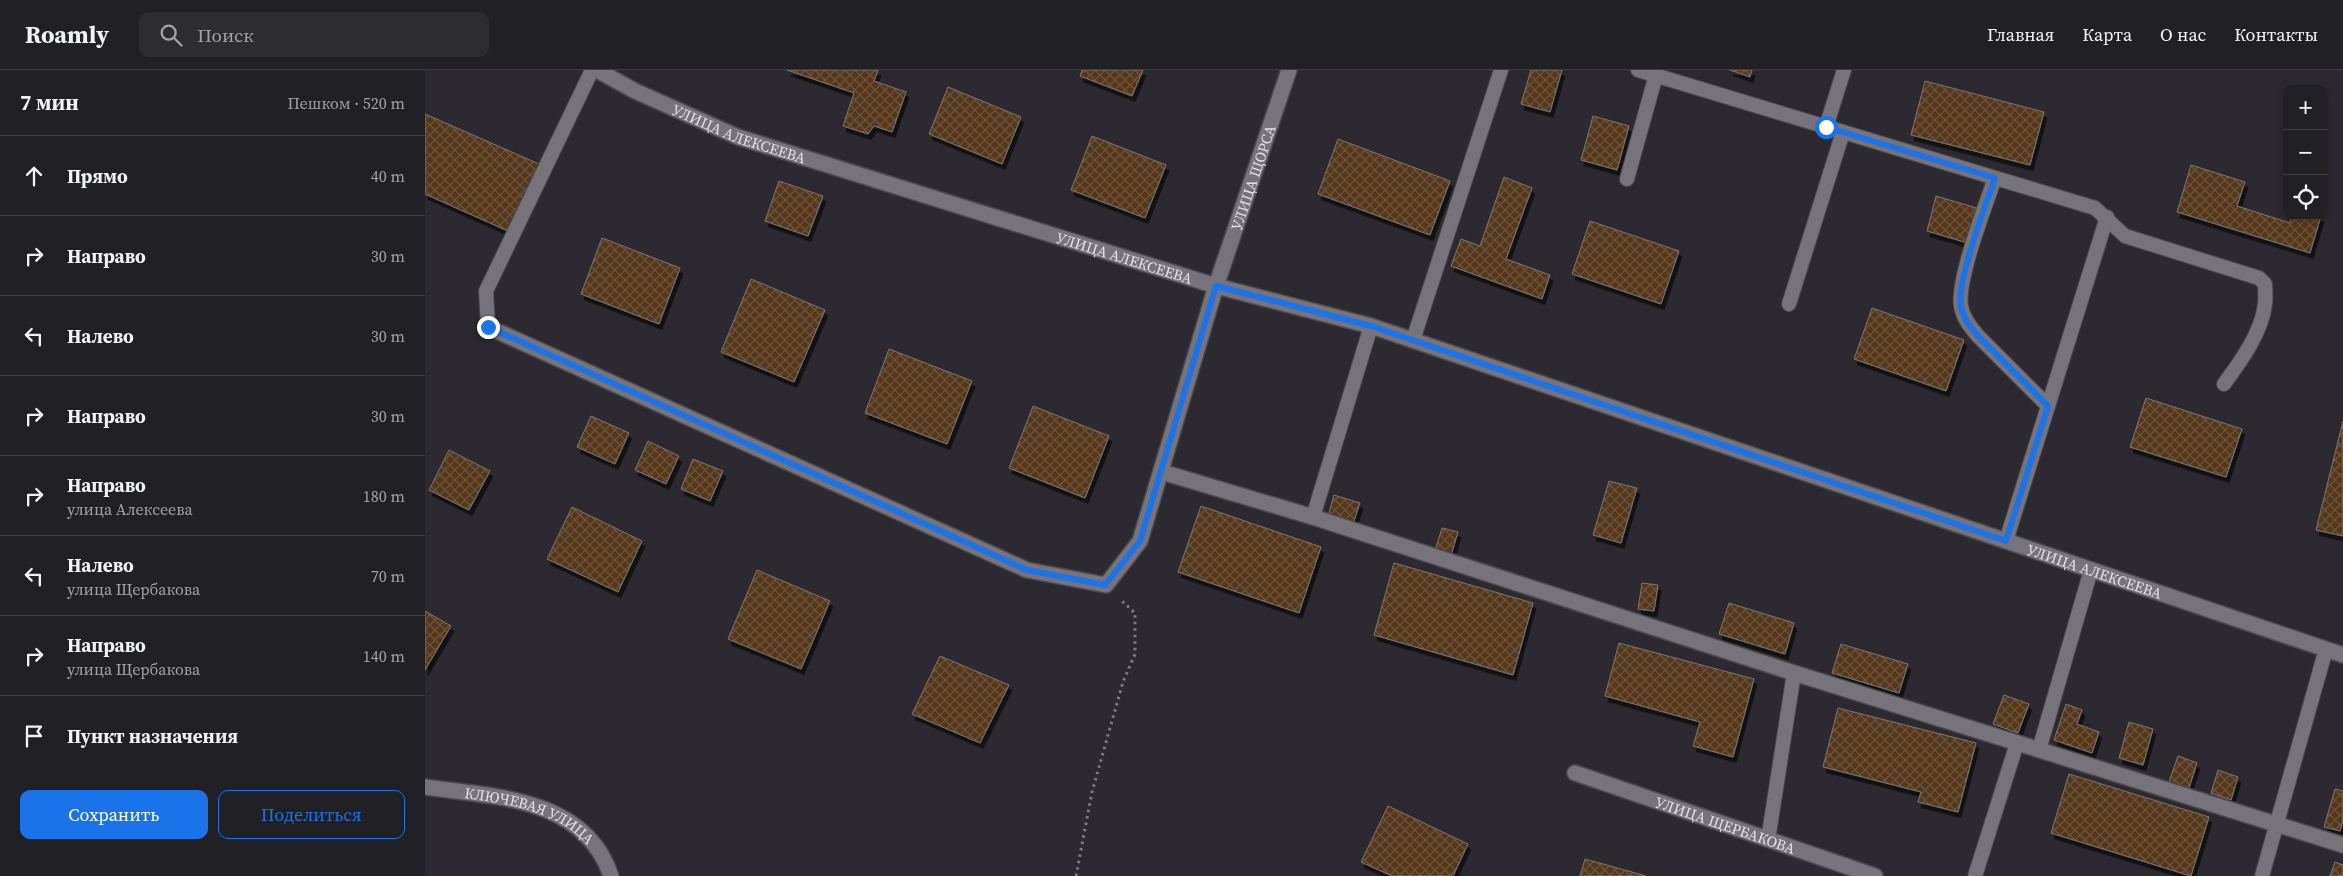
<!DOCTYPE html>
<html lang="ru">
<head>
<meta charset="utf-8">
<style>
	body { margin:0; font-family:"Source Serif 4",serif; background:#2d2d31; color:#f1f3f6 }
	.controls { position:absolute; right:15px; top:15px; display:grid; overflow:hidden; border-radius:10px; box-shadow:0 2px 8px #0003 }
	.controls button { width:45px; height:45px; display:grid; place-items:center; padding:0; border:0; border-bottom:1px solid #3e3e41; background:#212024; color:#f1f3f6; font:25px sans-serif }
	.stop { position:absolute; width:15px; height:15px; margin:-11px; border:4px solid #1a73e8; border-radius:50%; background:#fff }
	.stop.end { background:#1a73e8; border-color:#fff; box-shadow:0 1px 5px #0008 }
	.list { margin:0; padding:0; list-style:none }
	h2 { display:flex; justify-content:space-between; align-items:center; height:65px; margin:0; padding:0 20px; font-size:21px }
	h2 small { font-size:16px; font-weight:400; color:#a2a3a6 }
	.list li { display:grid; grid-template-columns:32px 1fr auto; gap:15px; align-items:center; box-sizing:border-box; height:80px; padding:0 20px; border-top:1px solid #3e3e41 }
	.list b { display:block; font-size:19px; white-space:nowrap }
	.list p { margin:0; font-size:16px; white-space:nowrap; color:#a2a3a6 }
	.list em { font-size:16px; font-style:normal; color:#a2a3a6 }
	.actions { display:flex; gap:10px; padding:15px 20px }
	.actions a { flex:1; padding:11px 0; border:1px solid #1a73e8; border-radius:10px; text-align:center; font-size:18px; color:#1a73e8 }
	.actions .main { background:#1a73e8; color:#fff }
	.icon { flex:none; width:28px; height:28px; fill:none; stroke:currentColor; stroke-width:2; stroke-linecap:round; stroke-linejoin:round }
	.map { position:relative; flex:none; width:1918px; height:806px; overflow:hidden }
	header { display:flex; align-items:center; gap:30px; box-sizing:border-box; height:70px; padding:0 25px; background:#212024; border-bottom:1px solid #3e3e41 }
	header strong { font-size:24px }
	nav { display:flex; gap:28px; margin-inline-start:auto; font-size:18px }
	.search { width:350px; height:45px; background:#2d2d31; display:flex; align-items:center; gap:12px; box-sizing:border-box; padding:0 18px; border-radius:10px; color:#a2a3a6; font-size:19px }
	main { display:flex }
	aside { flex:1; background:#212024 }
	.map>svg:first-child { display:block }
</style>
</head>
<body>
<header>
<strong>Roamly</strong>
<div class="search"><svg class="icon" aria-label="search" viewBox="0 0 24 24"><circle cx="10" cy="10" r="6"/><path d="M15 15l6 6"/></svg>Поиск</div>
<nav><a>Главная</a><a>Карта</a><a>О нас</a><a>Контакты</a></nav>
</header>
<main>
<aside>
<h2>7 мин<small>Пешком · 520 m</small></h2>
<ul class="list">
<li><svg class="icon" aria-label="ahead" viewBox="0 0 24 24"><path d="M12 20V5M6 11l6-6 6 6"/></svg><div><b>Прямо</b></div><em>40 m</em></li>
<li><svg class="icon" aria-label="right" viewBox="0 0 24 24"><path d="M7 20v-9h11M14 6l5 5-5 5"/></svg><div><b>Направо</b></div><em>30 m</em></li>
<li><svg class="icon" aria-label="left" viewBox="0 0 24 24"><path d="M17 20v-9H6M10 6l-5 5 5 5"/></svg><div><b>Налево</b></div><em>30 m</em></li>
<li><svg class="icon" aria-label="right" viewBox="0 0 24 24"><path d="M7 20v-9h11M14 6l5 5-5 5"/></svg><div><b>Направо</b></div><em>30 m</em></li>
<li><svg class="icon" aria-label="right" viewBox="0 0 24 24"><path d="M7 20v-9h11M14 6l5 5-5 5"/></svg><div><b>Направо</b><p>улица Алексеева</p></div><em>180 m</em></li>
<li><svg class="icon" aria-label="left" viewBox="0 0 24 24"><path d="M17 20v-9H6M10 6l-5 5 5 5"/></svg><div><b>Налево</b><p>улица Щербакова</p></div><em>70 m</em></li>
<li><svg class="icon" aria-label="right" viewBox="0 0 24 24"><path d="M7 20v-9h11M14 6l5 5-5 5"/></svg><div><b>Направо</b><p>улица Щербакова</p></div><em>140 m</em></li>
<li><svg class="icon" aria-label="arrive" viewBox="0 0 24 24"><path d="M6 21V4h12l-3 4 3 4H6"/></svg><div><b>Пункт назначения</b></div></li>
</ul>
<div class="actions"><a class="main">Сохранить</a><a>Поделиться</a></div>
</aside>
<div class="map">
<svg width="1918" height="806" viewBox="0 0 1918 806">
	<defs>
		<pattern id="building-cross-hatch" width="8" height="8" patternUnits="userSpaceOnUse" patternTransform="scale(1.25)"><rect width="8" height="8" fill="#54371a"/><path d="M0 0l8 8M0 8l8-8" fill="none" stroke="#6c543b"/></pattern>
		<filter id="shadow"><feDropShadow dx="3" dy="5.5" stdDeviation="0" flood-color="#0009"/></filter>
	</defs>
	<rect width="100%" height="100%" fill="#2c2a30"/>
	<g fill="url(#building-cross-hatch)" stroke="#7c7772" filter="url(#shadow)">
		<polygon points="362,0 453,0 449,11 481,22 467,62 449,56 443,64 418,56 429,23"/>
		<polygon points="657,0 718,0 707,26 655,6"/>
		<polygon points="1106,0 1137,0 1125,42 1096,34"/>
		<polygon points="1305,0 1327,0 1325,7"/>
		<polygon points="1500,11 1619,42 1605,95 1486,65"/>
		<polygon points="523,17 596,47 577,94 504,64"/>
		<polygon points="0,44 114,94 85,162 0,124"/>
		<polygon points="1168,46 1204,56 1192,100 1156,90"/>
		<polygon points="667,66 741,95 720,148 646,120"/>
		<polygon points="913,69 1025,111 1005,165 893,124"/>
		<polygon points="1766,95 1820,112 1812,136 1865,153 1867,146 1896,146 1885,183 1752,142"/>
		<polygon points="1079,107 1107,118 1081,189 1125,205 1117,229 1026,196 1036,169 1055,176"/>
		<polygon points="354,111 398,126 383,166 340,151"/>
		<polygon points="1511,126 1555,139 1546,174 1502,161"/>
		<polygon points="1165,151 1254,181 1236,234 1147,204"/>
		<polygon points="177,168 255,198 234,254 156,224"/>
		<polygon points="326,209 400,240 369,312 296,282"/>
		<polygon points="1447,238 1539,270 1521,321 1429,289"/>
		<polygon points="464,279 547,311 522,374 440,343"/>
		<polygon points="1721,328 1817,359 1801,407 1705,377"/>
		<polygon points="608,336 684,366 660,428 584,398"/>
		<polygon points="166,346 204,363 190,394 152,377"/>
		<polygon points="1918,351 1918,466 1891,460"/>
		<polygon points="223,371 254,386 241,414 210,400"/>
		<polygon points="24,380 65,401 44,440 4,420"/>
		<polygon points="268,389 298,401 285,431 256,419"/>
		<polygon points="1184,411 1212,418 1196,473 1168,465"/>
		<polygon points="909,425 935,433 928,454 903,446"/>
		<polygon points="776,436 896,477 874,543 753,502"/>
		<polygon points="147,437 217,471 193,522 122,489"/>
		<polygon points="1017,458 1033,462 1024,492 1008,487"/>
		<polygon points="969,493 1108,533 1088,605 949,565"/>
		<polygon points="332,500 405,531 376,599 303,569"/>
		<polygon points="1217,513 1233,515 1229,541 1213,539"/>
		<polygon points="1304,533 1369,553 1360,584 1294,564"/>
		<polygon points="0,541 26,556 0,600"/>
		<polygon points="1194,573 1329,609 1308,687 1268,676 1275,652 1180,626"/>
		<polygon points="1416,574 1483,594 1474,623 1407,603"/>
		<polygon points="515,586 584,615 555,673 487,644"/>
		<polygon points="1579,625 1604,634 1593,663 1568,654"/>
		<polygon points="1641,634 1657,640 1652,654 1674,662 1667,683 1629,670"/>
		<polygon points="1413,638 1551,673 1533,742 1493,732 1496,722 1398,697"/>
		<polygon points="1704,652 1728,659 1718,695 1694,688"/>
		<polygon points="1753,686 1772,693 1764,718 1744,712"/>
		<polygon points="1793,700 1813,707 1806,730 1786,723"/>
		<polygon points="1644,704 1784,747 1766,806 1626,763"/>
		<polygon points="1910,719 1918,721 1918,751 1915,761 1899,757"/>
		<polygon points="963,736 1043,774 1028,806 967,806 936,792"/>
		<polygon points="1160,789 1221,806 1155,806"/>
		<polygon points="1910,792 1918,795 1918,806 1905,806"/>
	</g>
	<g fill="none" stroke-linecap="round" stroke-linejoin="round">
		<g stroke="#49484d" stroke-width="16">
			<g id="lane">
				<path d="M 1213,0 L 1670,138 L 1700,166 L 1834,208 L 1840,214 C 1840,220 1841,227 1840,234 C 1837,262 1816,291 1799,314"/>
				<polyline points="1401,57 1419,0"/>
				<path d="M 1570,108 C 1560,137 1532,209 1536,236 C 1538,248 1545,257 1553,266 L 1623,336"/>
				<polyline points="1202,109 1231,5"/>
				<polyline points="1364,234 1418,62"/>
				<polyline points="63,257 61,221 167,0"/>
				<polyline points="988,270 1076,0"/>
				<polyline points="888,447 946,256"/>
				<polyline points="1581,471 1682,147"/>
				<polyline points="1614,680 1666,500"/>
				<polyline points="1343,770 1369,603"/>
				<polyline points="1550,806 1592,673"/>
				<polyline points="1837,806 1901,579"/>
			</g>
		</g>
		<g stroke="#49484d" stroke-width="18">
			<g id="street">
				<path id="s1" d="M 172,0 L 210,21 L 313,67 L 791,216 L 946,256 L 1918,585"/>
				<path id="s2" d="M 63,257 L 602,500 L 681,515 L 715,471 L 791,216 L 864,0"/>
				<polyline points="737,402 888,447 1369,603 1918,775"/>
				<path id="s3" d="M 1150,703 L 1450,806"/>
				<path id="s4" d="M 0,717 C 69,727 160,727 186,806"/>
			</g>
		</g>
		<polyline stroke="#7d7b81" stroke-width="3" stroke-dasharray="2.5 4" stroke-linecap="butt" points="651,806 667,722 698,612 710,584 710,543 697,531"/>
		<use href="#lane" stroke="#76747a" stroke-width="14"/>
		<use href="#street" stroke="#76747a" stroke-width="15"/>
	</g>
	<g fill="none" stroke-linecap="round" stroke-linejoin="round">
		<path stroke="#1a73e8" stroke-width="6" d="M 63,257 L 602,500 L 680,515 L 715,471 L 791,216 L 946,256 L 1581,471 L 1623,336 L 1553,266 C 1545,257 1538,248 1536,236 C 1532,209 1560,137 1570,108 L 1401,57"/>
	</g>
	<g text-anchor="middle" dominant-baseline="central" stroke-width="4.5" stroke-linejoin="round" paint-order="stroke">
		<g font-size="15" fill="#e0dfe3" stroke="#222126">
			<text stroke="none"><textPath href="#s1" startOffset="156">УЛИЦА АЛЕКСЕЕВА</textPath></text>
			<text stroke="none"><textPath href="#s2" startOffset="1108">УЛИЦА ЩОРСА</textPath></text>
			<text stroke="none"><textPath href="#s1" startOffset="561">УЛИЦА АЛЕКСЕЕВА</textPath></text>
			<text stroke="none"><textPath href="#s1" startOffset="1581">УЛИЦА АЛЕКСЕЕВА</textPath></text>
			<text stroke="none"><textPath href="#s4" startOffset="110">КЛЮЧЕВАЯ УЛИЦА</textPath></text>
			<text stroke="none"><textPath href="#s3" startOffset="159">УЛИЦА ЩЕРБАКОВА</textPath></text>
		</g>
	</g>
</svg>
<div class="controls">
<button>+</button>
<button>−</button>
<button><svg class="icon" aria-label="locate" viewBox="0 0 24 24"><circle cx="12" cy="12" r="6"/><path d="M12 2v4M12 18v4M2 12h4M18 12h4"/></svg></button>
</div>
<div class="stop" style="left:1401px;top:57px"></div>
<div class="stop end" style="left:63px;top:257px"></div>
</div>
</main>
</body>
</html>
